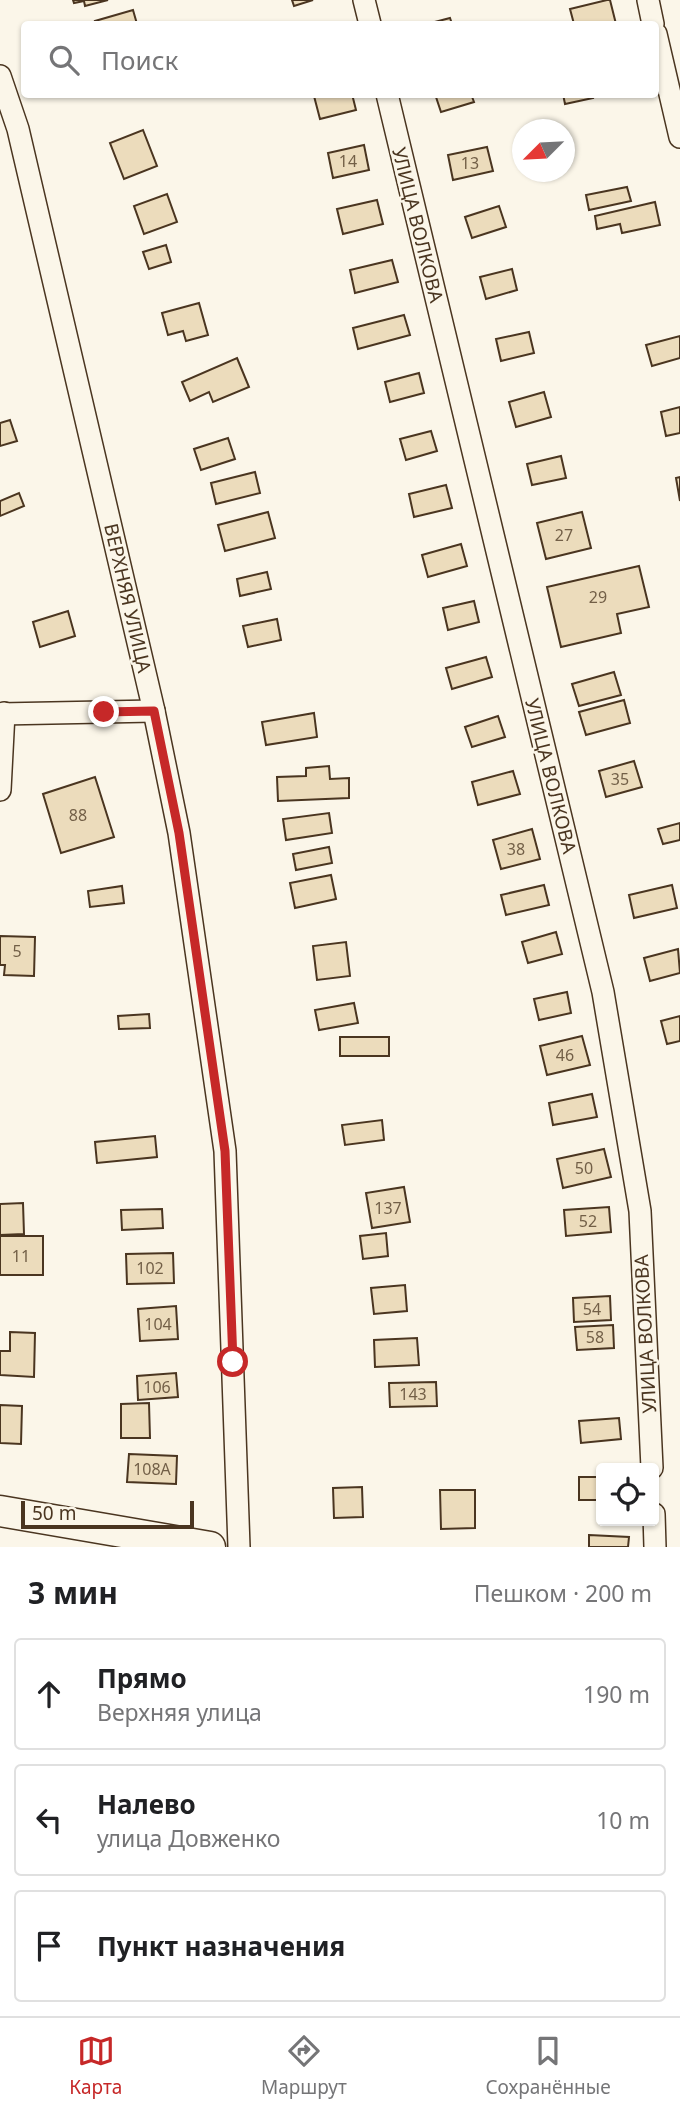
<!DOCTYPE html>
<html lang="ru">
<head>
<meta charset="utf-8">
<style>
	body { margin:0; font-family:"Noto Sans",sans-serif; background:#f6f6f6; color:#202124 }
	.controls { position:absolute; right:21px; bottom:21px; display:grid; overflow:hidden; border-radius:7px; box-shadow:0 2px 5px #0004 }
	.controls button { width:63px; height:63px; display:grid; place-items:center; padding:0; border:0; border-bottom:2px solid #e0e0e0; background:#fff; color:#202124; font:35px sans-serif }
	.compass { position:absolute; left:512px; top:119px; width:63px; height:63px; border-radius:50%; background:#fff; box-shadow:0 2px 5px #0004; rotate:246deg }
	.scale { position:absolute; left:21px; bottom:18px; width:173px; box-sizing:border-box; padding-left:7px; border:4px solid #4a3520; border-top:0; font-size:19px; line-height:24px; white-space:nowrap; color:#4a3520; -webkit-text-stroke:5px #fbf6e9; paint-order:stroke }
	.stop { position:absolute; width:21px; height:21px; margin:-16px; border:5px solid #c62828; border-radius:50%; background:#fff }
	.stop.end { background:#c62828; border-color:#fff; box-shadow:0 2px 7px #0008 }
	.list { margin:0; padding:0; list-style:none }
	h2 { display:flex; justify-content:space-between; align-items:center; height:91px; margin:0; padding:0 28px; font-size:30px }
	h2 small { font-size:23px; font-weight:400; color:#757577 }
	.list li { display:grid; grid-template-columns:46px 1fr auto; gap:21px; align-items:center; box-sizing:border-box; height:112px; margin:0 14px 14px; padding:0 14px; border:2px solid #e0e0e0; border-radius:7px }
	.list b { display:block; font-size:26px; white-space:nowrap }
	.list p { margin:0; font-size:23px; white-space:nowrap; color:#757577 }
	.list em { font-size:23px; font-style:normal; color:#757577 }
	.icon { flex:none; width:38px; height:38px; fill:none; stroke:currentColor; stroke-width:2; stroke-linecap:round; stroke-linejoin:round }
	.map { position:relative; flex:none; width:680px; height:1547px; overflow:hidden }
	.search { position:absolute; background:#fff; box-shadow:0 2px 5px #0004; left:21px; right:21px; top:21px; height:77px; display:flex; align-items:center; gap:18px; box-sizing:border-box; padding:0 24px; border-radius:7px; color:#757577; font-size:26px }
	.sheet { height:469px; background:#fff }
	nav { display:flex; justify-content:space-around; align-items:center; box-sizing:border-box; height:98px; border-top:2px solid #e0e0e0; background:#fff; font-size:19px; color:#757577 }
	nav a { display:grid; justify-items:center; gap:4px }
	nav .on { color:#c62828 }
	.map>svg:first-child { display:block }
</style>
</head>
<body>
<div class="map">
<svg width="680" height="1547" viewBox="0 0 680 1547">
	<rect width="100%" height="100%" fill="#fbf6e9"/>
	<g fill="#ecdcbc" stroke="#4a3520" stroke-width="2">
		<polygon points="73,0 108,0 85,6 84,1 74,3"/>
		<polygon points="292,0 313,0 294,6"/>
		<polygon points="607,0 610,0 616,24 574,24 570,9"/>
		<polygon points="133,10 137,24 96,24 95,21"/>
		<polygon points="450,18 452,24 427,24"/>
		<polygon points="318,94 352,94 356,110 320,119 314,96"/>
		<polygon points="435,94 471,94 474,102 441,112"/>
		<polygon points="563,94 592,94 593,98 565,104"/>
		<polygon points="143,130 157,166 124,179 110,143"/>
		<polygon points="364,145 369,170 333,178 328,153"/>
		<polygon points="487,147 493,171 453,180 448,155"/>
		<polygon points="627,187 631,201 589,210 586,195"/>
		<polygon points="167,194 177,222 144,234 134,206"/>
		<polygon points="377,200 383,224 343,234 337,209"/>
		<polygon points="655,202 660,225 622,233 620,224 597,229 595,216"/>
		<polygon points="499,206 506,227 472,238 465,217"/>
		<polygon points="166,245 171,262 149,269 143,252"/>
		<polygon points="392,260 398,282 355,293 350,270"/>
		<polygon points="512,269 517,290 486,299 480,277"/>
		<polygon points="199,303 208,335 186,341 183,331 168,335 162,313"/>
		<polygon points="404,315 410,335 358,349 353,328"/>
		<polygon points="529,332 534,353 501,361 496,339"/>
		<polygon points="680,336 680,358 652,366 646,345"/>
		<polygon points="237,358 249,387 213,402 209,392 190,401 182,382"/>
		<polygon points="419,373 424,393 390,402 385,382"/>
		<polygon points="544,392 551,417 516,427 509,402"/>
		<polygon points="680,407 680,433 666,436 661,412"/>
		<polygon points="10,420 17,441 0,446 0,423"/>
		<polygon points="431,431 437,451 406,460 400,439"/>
		<polygon points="228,438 235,459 201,470 194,449"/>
		<polygon points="561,456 566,478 532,485 527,464"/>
		<polygon points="255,472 260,493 216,504 211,483"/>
		<polygon points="680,477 680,501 676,478"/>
		<polygon points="446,485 452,508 414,517 409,494"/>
		<polygon points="19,493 24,506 0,516 0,501"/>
		<polygon points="268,512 275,538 225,551 218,525"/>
		<polygon points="582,512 591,548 546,559 537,523"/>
		<polygon points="461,544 467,566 428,577 422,555"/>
		<polygon points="639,566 649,607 617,614 621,633 561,647 547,587"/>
		<polygon points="267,572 271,589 240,596 237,579"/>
		<polygon points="474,601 479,622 448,630 443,608"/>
		<polygon points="68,611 75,636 40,647 33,622"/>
		<polygon points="277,619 281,640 248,647 243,626"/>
		<polygon points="486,657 492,677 452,689 446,668"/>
		<polygon points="614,672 621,695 579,706 572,684"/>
		<polygon points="624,700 630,723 586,735 579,712"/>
		<polygon points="314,713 317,737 266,745 262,722"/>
		<polygon points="498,716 505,737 472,747 465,727"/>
		<polygon points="634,761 642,787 606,797 599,771"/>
		<polygon points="329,766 330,779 349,778 349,798 278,801 277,777 306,776 306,768"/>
		<polygon points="513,771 520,794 478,805 472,782"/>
		<polygon points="95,777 114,837 61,853 43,794"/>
		<polygon points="329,813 332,833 286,840 283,819"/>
		<polygon points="680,823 680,840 663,844 658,829"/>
		<polygon points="532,829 540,859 501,869 493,840"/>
		<polygon points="329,847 332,863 296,870 293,854"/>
		<polygon points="331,875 336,899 295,908 290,883"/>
		<polygon points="544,885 549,905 506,915 501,895"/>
		<polygon points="672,885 677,908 634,918 629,895"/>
		<polygon points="122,886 124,903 90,907 88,891"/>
		<polygon points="556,932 562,954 528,963 522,942"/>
		<polygon points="0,936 35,937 34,976 4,975 5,965 0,965"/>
		<polygon points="346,942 350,976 317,980 313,946"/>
		<polygon points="678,949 680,973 650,981 644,958"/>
		<polygon points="567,992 571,1013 539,1020 534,999"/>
		<polygon points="354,1003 358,1023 319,1030 315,1010"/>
		<polygon points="149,1014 150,1028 119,1029 118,1016"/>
		<polygon points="680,1016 680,1041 667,1044 661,1021"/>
		<polygon points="582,1036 590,1065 547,1075 540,1046"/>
		<rect x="340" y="1037" width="49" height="19"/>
		<polygon points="592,1094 597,1117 553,1125 549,1103"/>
		<polygon points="382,1120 384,1140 345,1145 342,1125"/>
		<polygon points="155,1136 157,1157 97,1163 95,1142"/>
		<polygon points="604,1149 611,1177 563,1188 557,1159"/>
		<polygon points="404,1187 410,1222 372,1228 366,1193"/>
		<polygon points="23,1203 24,1234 0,1235 0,1204"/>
		<polygon points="609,1207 611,1232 566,1236 564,1210"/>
		<polygon points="162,1209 163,1228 122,1230 121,1210"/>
		<polygon points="386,1233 388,1256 363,1259 360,1236"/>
		<rect x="0" y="1236" width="43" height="39"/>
		<polygon points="173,1253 174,1283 127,1284 126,1254"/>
		<polygon points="405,1285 407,1311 374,1314 371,1288"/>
		<polygon points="610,1296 611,1320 574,1322 573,1298"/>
		<polygon points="176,1306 178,1339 140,1341 138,1309"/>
		<polygon points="613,1325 614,1348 577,1350 575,1327"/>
		<polygon points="10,1332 35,1333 34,1377 0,1375 0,1351 10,1351"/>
		<polygon points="417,1338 419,1365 375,1367 374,1340"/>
		<polygon points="176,1373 178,1397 138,1400 137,1376"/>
		<polygon points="436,1382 437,1406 390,1407 389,1383"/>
		<polygon points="149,1403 150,1438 121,1438 121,1404"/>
		<polygon points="0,1405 22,1406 21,1444 0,1443"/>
		<polygon points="619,1418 621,1439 581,1443 579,1421"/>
		<polygon points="129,1454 177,1456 176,1484 127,1482"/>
		<rect x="579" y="1477" width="22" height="23"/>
		<polygon points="362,1487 363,1517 334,1518 333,1488"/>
		<polygon points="440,1490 475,1490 475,1528 441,1529"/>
		<polygon points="589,1535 629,1537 628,1547 589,1547"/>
	</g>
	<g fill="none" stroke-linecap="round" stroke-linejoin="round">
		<g stroke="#4a3520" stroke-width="24">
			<g id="street">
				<polyline points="364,0 370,24"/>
				<polyline points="648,0 653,24"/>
				<polyline points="656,34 680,137"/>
				<polyline points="0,76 18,129 154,711 179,833 225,1151 239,1547"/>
				<polyline points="387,94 603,992 640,1211 652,1468"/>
				<polyline points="0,714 154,711"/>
				<polyline points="0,790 4,713"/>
				<polyline points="654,1514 655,1547"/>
			</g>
		</g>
		<g stroke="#4a3520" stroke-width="33">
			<polyline id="secondary" points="0,1511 210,1547"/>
		</g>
		<use href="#street" stroke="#fbf6e9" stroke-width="21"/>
		<use href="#secondary" stroke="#fbf6e9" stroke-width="30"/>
	</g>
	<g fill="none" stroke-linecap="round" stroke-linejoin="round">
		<polyline stroke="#c62828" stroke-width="9" points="104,712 154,711 179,833 225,1151 233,1362"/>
	</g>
	<g text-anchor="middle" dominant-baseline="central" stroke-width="5" stroke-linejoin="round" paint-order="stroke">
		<g font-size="16" fill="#725f47">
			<text x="348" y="161">14</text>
			<text x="470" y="163">13</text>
			<text x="564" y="535">27</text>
			<text x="598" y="597">29</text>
			<text x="620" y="779">35</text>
			<text x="78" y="815">88</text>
			<text x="516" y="849">38</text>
			<text x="17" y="951">5</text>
			<text x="565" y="1055">46</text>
			<text x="584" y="1168">50</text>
			<text x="388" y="1208">137</text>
			<text x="588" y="1221">52</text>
			<text x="21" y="1256">11</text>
			<text x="150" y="1268">102</text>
			<text x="592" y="1309">54</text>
			<text x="158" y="1324">104</text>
			<text x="595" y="1337">58</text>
			<text x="157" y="1387">106</text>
			<text x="413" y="1394">143</text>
			<text x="152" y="1469">108А</text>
		</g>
		<g font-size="19" fill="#4a3520" stroke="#fbf6e9">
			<text transform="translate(418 225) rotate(76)">УЛИЦА ВОЛКОВА</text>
			<text transform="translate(128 598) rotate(77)">ВЕРХНЯЯ УЛИЦА</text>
			<text transform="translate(551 776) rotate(76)">УЛИЦА ВОЛКОВА</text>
			<text transform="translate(645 1334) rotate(-93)">УЛИЦА ВОЛКОВА</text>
		</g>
	</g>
</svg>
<div class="controls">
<button><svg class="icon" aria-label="locate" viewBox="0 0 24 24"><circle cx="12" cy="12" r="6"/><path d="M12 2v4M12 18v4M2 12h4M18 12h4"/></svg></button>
</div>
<svg class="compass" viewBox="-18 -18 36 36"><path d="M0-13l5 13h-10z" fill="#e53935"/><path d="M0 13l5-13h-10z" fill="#757577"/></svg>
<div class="scale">50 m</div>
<div class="stop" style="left:233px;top:1362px"></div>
<div class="stop end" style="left:104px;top:712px"></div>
<div class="search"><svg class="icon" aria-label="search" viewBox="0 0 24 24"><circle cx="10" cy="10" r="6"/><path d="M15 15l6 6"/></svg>Поиск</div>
</div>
<section class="sheet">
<h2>3 мин<small>Пешком · 200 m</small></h2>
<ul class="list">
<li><svg class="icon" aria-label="ahead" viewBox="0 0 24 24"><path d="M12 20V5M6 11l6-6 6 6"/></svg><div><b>Прямо</b><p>Верхняя улица</p></div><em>190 m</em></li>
<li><svg class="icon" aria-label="left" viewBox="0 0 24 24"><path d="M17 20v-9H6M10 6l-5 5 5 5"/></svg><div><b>Налево</b><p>улица Довженко</p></div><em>10 m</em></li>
<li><svg class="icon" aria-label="arrive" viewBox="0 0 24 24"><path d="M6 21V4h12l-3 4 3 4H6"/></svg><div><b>Пункт назначения</b></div></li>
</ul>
</section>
<nav>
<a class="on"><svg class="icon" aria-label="map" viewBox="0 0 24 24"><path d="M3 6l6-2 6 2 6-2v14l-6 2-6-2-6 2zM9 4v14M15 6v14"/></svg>Карта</a>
<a><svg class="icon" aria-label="directions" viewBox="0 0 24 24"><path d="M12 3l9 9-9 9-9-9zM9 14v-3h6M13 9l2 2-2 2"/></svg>Маршрут</a>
<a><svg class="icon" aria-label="saved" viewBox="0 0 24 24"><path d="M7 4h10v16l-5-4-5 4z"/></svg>Сохранённые</a>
</nav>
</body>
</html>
